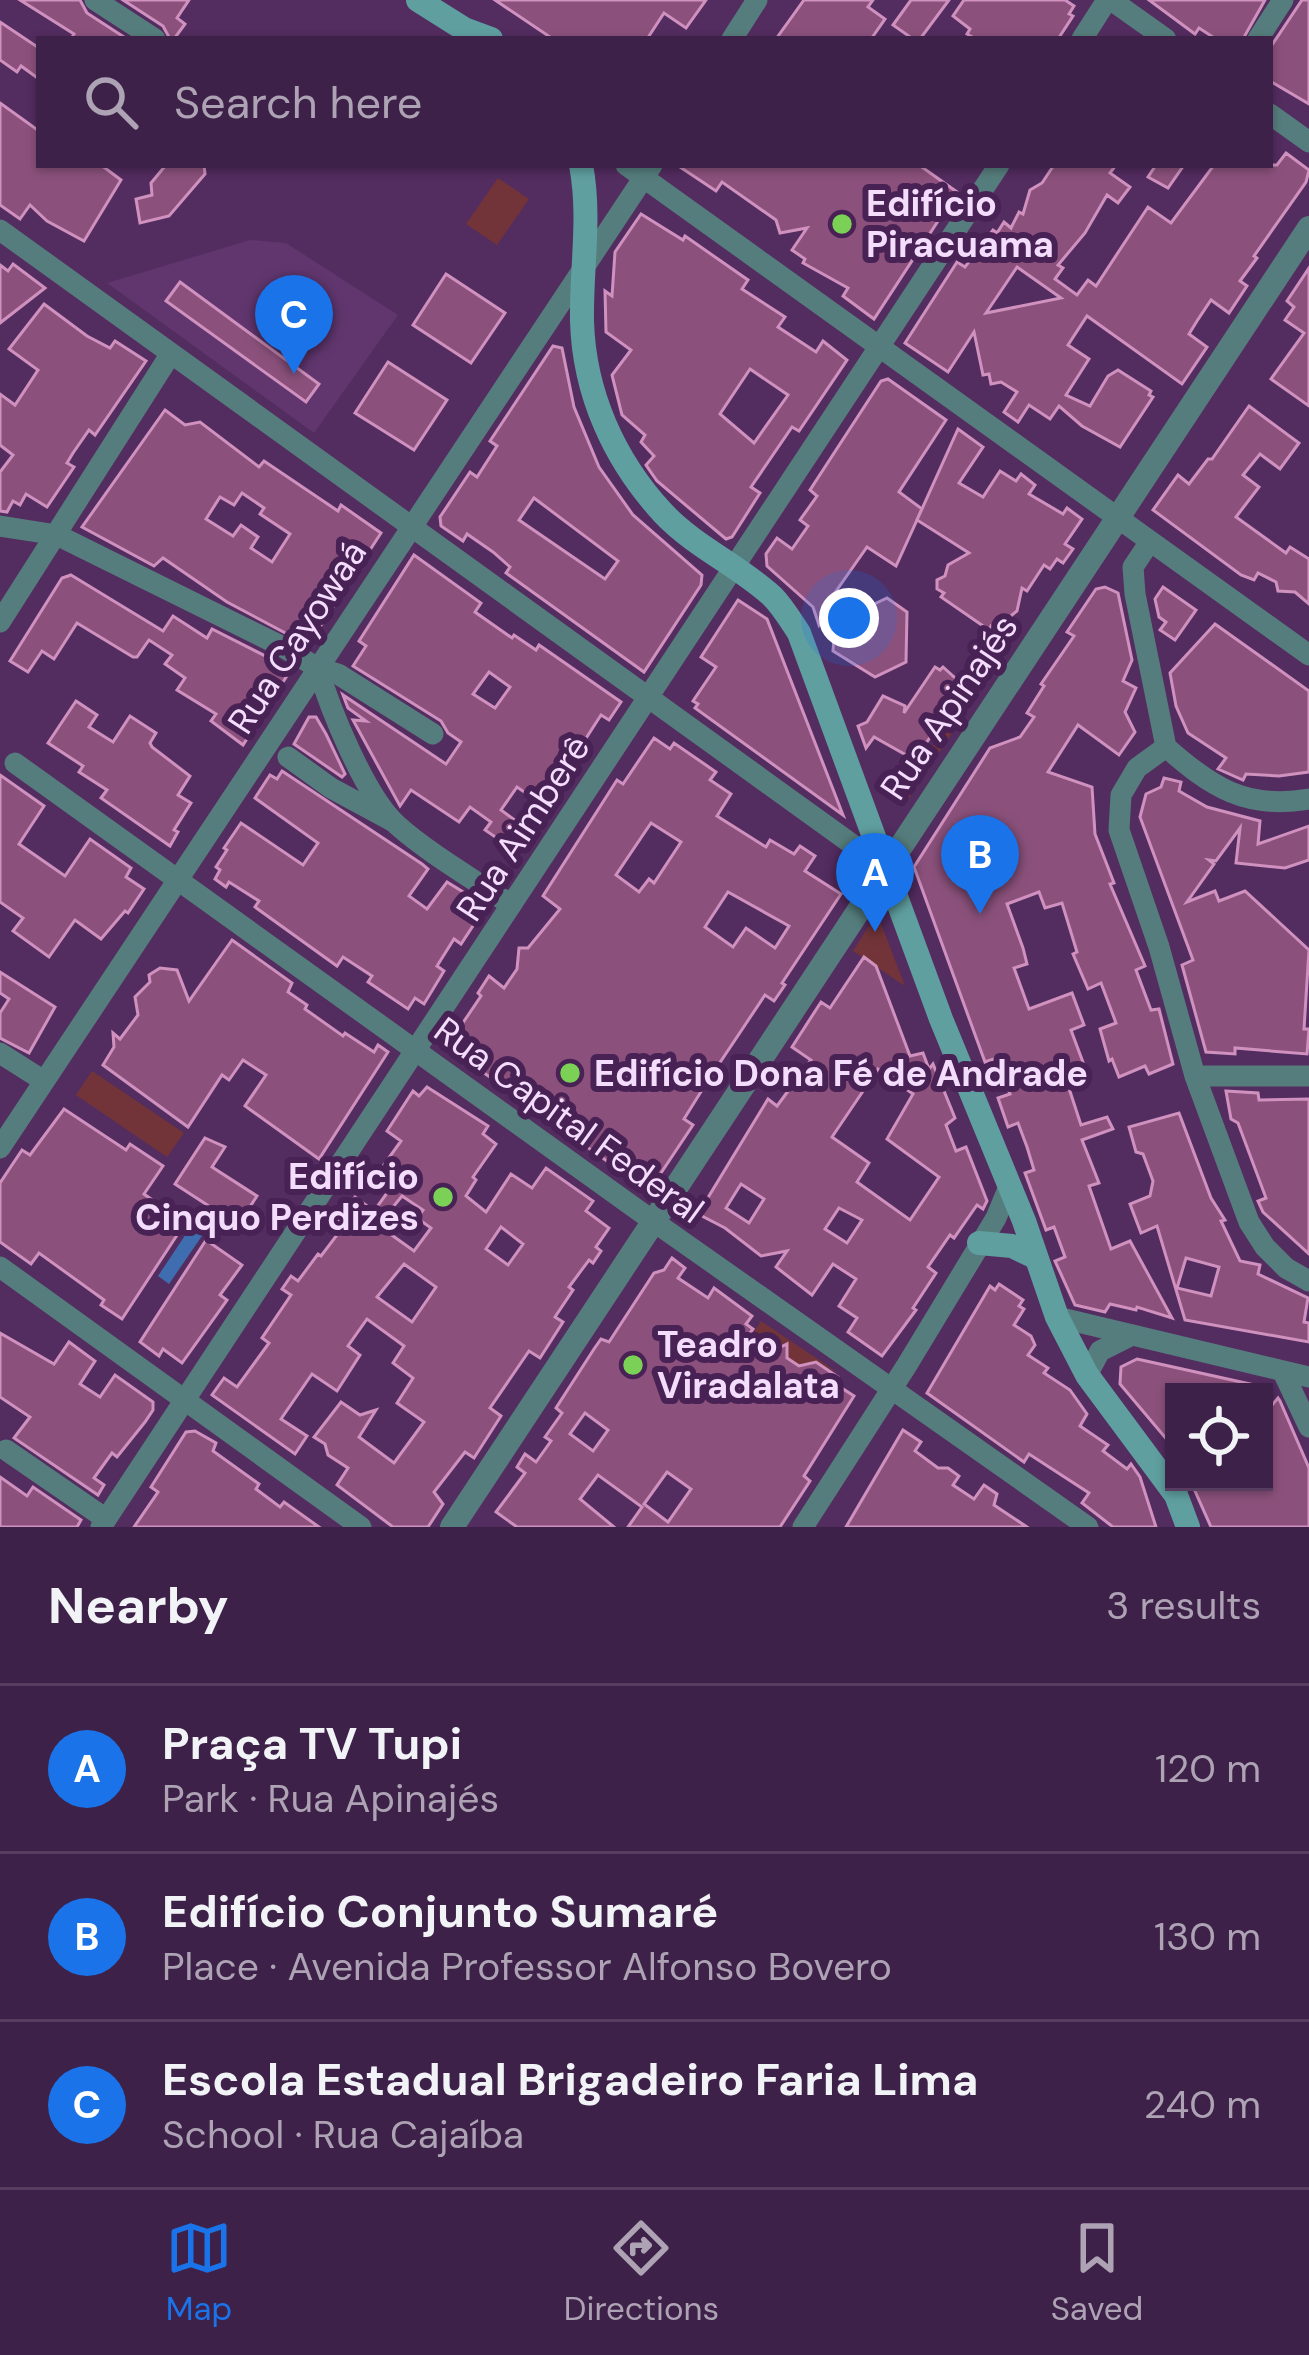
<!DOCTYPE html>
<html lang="en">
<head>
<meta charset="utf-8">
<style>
	body { margin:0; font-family:"DM Sans",sans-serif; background:#45294f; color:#f1f3f6 }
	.controls { position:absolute; right:36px; bottom:36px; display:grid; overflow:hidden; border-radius:0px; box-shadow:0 3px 9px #0004 }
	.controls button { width:108px; height:108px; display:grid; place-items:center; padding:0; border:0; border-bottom:3px solid #573e60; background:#3e2148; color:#f1f3f6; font:60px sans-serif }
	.you { position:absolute; left:849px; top:618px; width:42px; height:42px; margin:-30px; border:9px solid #fff; border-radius:50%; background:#1a73e8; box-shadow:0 0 0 18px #1a73e833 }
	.badge { display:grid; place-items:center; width:78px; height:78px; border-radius:50%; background:#1a73e8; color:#fff; font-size:39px; font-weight:700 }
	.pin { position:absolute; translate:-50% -99px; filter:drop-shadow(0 3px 6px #0008) }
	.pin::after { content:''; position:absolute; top:63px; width:42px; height:36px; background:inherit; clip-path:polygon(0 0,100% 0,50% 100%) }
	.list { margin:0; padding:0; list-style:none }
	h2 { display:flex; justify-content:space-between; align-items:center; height:156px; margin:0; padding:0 48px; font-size:51px }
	h2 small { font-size:39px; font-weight:400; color:#ada3b4 }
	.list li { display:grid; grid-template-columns:78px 1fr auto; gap:36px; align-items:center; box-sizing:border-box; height:168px; padding:0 48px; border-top:3px solid #573e60 }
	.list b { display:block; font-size:45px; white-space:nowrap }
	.list p { margin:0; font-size:39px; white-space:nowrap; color:#ada3b4 }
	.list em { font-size:39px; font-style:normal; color:#ada3b4 }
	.icon { flex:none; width:66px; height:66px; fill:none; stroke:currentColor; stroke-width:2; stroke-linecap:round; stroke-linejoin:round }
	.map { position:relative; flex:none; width:1309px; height:1527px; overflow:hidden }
	.search { position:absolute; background:#3e2148; box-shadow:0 3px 9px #0004; left:36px; right:36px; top:36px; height:132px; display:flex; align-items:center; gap:30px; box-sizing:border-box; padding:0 42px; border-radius:0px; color:#ada3b4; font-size:45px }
	.sheet { height:660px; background:#3e2148 }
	nav { display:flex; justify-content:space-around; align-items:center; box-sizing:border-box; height:168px; border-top:3px solid #573e60; background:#3e2148; font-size:33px; color:#ada3b4 }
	nav a { display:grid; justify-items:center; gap:6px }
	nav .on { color:#1a73e8 }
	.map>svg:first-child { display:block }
</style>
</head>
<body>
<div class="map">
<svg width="1309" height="1527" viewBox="0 0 1309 1527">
	<rect width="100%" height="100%" fill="#532c60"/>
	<polygon fill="#61366f" points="250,240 286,243 398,315 314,433 107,283"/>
	<g fill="#723439">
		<polygon points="498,178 529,199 497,245 466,224"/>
		<polygon points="998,646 1006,651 907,801 900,796"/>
		<polygon points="877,913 905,986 853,951"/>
		<polygon points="92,1071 184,1133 167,1157 76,1095"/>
		<polygon points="761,1321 840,1374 816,1362 794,1367 785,1357 787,1347 775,1350 752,1335"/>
	</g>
	<polygon fill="#3f6eb0" points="196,1219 208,1227 169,1284 158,1276"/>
	<g fill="#8b517c" stroke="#d091bf" stroke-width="3" fill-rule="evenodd">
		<polygon points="20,0 80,0 87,13 127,39 71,39 74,34"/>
		<polygon points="123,0 189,0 177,18 185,24 174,39 170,39 163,26"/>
		<polygon points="495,0 706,0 686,28 664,13 647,39 553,39"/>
		<polygon points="804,0 873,0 868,7 885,19 871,39 776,39"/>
		<polygon points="911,0 949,0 920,39 913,39 893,25"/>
		<polygon points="964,0 1065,0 1074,6 1069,14 1073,16 1058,39 976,39 967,34 970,29 953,16"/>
		<polygon points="1149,0 1265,0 1243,39 1216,39 1199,28 1195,34"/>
		<polygon points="1302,0 1309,0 1309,104 1270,81 1270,48"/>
		<polygon points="0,22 39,48 39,79 21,66 17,72 0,60"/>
		<polygon points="0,103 39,131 39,165 101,165 121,180 84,241 47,221 30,205 20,219 0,205"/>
		<path d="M 1286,153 L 1309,170 L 1306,182 L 1254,256 L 1257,258 L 1240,281 L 1247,286 L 1229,313 L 1211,300 L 1197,321 L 1189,334 L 1207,347 L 1182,384 L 1087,316 L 1068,345 L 1089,359 L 1066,395 L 1090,406 L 1108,376 L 1118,370 L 1151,391 L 1149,395 L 1153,397 L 1120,447 L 1082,426 L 1059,406 L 1050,419 L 1029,405 L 1018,422 L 1004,412 L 1017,392 L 1001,382 L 991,384 L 989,374 L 983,375 L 974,332 L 948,372 L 905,343 L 957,262 L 965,267 L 993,230 L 997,233 L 1004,222 L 1011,228 L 1019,212 L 1023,214 L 1030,190 L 1042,183 L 1054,165 L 1116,165 L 1110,173 L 1130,187 L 1118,203 L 1107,195 L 1085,233 L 1058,265 L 1063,268 L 1055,279 L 1077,295 L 1088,280 L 1096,286 L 1148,207 L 1171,223 L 1214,165 L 1277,165 ZM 1017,267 L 1061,298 L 986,313 L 1009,279 Z"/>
		<polygon points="166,165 204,165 205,174 169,216 140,223 136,199 152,195 151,183"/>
		<polygon points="677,165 919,165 957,192 874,319 843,296 848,288 803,263 805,259 792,250 807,228 780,233 776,220 722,182 716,191"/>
		<polygon points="1156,165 1184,165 1168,188 1148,177"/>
		<path d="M 641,214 L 683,240 L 685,236 L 748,280 L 742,289 L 785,317 L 778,327 L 816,352 L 823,341 L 847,360 L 799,431 L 792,427 L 751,487 L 760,493 L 732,537 L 726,539 L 657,481 L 646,465 L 654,456 L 641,442 L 645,435 L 622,415 L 612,375 L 631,350 L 606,332 L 605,291 L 612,296 L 615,252 ZM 750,369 L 788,395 L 754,443 L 720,414 Z"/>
		<polygon points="13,264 45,288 0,323 0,265 8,271"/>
		<polygon points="1309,268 1309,406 1271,379 1304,333 1285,320 1294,307 1287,301"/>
		<polygon points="446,274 505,313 471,363 413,325"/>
		<polygon points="180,282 319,384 306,402 166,301"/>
		<polygon points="44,304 87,336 110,348 115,341 146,361 95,435 89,430 73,453 67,463 74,467 47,507 26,494 20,505 13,501 7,512 0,511 0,472 13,455 0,445 0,394 15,405 38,370 9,349"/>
		<path d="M 553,346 L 562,348 L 574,407 L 599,467 L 633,515 L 702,575 L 701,585 L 644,672 L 506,573 L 510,567 L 493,552 L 467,534 L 463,541 L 441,526 L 440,517 L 470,472 L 477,477 L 497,446 L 490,441 ZM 534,498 L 618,561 L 605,579 L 519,520 Z"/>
		<polygon points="388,362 447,400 414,450 355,413"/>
		<polygon points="888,379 946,420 899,492 922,509 896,566 867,547 832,597 836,599 819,625 813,607 767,566 766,554 777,538 792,549 808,526 800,520 817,496 810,490 881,381"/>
		<polygon points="1249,406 1299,443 1280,469 1260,454 1243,475 1259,487 1236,517 1286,553 1290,547 1309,559 1309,604 1295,592 1278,591 1276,582 1258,573 1254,580 1241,575 1153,510 1178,475 1189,484 1208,459 1212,459"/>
		<path d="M 165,410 L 185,425 L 200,422 L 259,467 L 264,461 L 338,511 L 341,505 L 381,533 L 353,576 L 348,572 L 327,602 L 333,607 L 308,645 L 227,602 L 163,558 L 154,566 L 82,527 ZM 242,493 L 264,508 L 260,514 L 290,534 L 272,562 L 251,548 L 258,537 L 241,525 L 233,536 L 206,519 L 220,497 L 234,505 Z"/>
		<polygon points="958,429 983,447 959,483 983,497 1000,471 1016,481 1021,474 1035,485 1029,494 1063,514 1067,508 1082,519 1065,544 1073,549 1063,563 1057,559 1050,569 1044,565 1027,591 1022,588 1017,611 1007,619 1007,627 999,631 991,626 989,630 941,597 944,593 937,589 937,580 945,576 948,565 969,553 917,520"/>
		<path d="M 414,555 L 481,603 L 475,612 L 512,638 L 514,635 L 536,650 L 539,645 L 621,702 L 609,720 L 601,715 L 543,805 L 517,787 L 501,810 L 527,829 L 513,849 L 485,830 L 491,822 L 470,807 L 459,822 L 411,790 L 400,806 L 353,720 L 366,721 L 348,708 L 343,695 L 446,764 L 461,742 L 448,733 L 441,721 L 353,666 L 366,646 L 359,641 ZM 489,672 L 510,687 L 495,708 L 473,694 Z"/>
		<polygon points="71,575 163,631 173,616 207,638 212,629 287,667 290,671 243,745 211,721 216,714 177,690 185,678 165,664 172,655 149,640 137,657 133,657 77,623 54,659 42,651 28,672 10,661 62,578"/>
		<polygon points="1105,587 1118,593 1132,660 1123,681 1136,688 1125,712 1135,732 1119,755 1078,725 1048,772 1092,787 1095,834 1114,883 1110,884 1145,966 1136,970 1151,1010 1159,1009 1173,1064 1149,1074 1145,1066 1119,1077 1112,1059 1109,1061 1100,1029 1116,1023 1101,983 1088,989 1073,954 1077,952 1062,903 1045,908 1039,892 1007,904 1023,948 1027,964 1014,968 1029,1009 1072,993 1084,1025 1071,1030 1084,1065 1064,1073 1081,1125 1107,1117 1113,1129 1082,1140 1099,1183 1089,1186 1111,1249 1130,1241 1172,1318 1137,1307 1136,1310 1110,1304 1105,1312 1075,1305 1055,1261 1065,1257 1054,1227 1046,1230 1025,1173 1034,1170 1027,1147 1018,1123 1008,1127 998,1098 1010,1094 997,1058 985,1062 914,867 990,748 1020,737 1034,717 1027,713 1044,686 1041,684 1074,636 1067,632 1096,589"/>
		<polygon points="1163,587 1196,610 1175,640 1160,630 1166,622 1159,617 1155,599"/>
		<polygon points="887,598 907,612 906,662 875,677 833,651 835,623"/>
		<polygon points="738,600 767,619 843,815 695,708 698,704 693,701 716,667 701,657"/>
		<polygon points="1215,624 1309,691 1309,772 1279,776 1246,774 1243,780 1218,769 1226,758 1188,733 1176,706 1170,673"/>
		<polygon points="935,667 940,670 943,667 964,686 915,760 874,737 866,748 858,726 867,722 883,696 905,706 904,713"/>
		<polygon points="76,701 97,715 89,727 113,742 130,716 156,733 150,743 152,747 190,776 178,795 191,803 174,830 178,832 170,846 101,798 107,790 79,772 83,766 48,743"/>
		<polygon points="309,717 316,717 326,734 345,774 342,777 294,744"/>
		<path d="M 654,738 L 670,749 L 674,743 L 716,772 L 710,780 L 731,794 L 717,816 L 766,847 L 770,840 L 794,854 L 800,846 L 815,856 L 805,871 L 841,894 L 782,983 L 785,985 L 774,1001 L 765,995 L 707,1082 L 684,1119 L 693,1125 L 649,1191 L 580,1142 L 586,1134 L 528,1098 L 525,1103 L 480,1070 L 485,1063 L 452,1039 L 481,996 L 478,993 L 489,976 L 504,988 L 517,969 L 519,948 L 528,948 L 560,909 L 543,896 L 617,780 L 623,784 ZM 651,823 L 681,842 L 654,883 L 649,879 L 639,892 L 616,875 ZM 728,892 L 789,926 L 775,948 L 746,928 L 733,947 L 705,927 Z"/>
		<polygon points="282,771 422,864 428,869 409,896 427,909 447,882 486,906 461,944 454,939 437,966 444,971 424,1004 415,998 408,1009 368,982 372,976 343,957 337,966 255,907 259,901 229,882 226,887 215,879 220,870 216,867 227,850 224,848 241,823 303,865 318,843 255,798 270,775 277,779"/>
		<polygon points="0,775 44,806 19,844 65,876 90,839 131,868 126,877 144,889 128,913 125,911 101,939 75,920 49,957 13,931 23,918 0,902"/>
		<polygon points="1164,778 1181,782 1179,791 1207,807 1260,821 1258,844 1309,826 1309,860 1285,868 1236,863 1240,828 1216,861 1209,860 1214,864 1187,902 1215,891 1219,901 1245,891 1309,950 1304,1029 1309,1029 1307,1054 1235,1048 1235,1054 1206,1052 1182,965 1193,960 1140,817 1146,794 1161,787"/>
		<polygon points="232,940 292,983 288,992 307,1005 305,1009 343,1036 345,1033 374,1052 378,1045 388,1052 319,1159 245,1106 266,1075 243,1060 229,1080 222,1075 188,1127 103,1065 114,1047 113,1033 120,1039 138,1015 135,997 150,982 149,975 160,968 177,970 189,1001"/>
		<path d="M 864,957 L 876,966 L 910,1056 L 923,1053 L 929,1069 L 933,1064 L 955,1118 L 946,1125 L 956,1151 L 966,1147 L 987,1201 L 983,1209 L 977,1205 L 954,1238 L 950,1235 L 928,1267 L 936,1273 L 913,1308 L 916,1310 L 882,1356 L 848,1332 L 857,1318 L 839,1306 L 856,1279 L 833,1264 L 812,1295 L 776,1267 L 787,1251 L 761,1256 L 725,1228 L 698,1214 L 768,1099 L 777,1106 L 811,1060 L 792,1047 L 821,1002 L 830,1008 ZM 878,1069 L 913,1094 L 887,1139 L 939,1177 L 910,1220 L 857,1182 L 869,1163 L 832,1137 ZM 741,1184 L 764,1199 L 749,1223 L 726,1208 ZM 839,1208 L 862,1220 L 847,1243 L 825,1229 Z"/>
		<polygon points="0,972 55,1007 29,1053 0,1038 0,1013 9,999 0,993"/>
		<path d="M 427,1087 L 488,1126 L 483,1134 L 496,1144 L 473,1177 L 476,1180 L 466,1196 L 486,1212 L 511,1174 L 532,1188 L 546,1168 L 593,1201 L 586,1211 L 609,1228 L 596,1247 L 601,1251 L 593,1263 L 589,1260 L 569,1287 L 573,1290 L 555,1317 L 563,1322 L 540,1358 L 529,1351 L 490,1408 L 501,1416 L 474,1458 L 465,1452 L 434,1492 L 443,1504 L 428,1527 L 393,1527 L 337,1485 L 348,1468 L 328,1455 L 325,1444 L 314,1437 L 341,1402 L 360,1415 L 376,1410 L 359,1437 L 394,1463 L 424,1422 L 397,1403 L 413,1378 L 393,1363 L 404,1346 L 367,1319 L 348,1346 L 360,1355 L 337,1391 L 312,1374 L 281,1419 L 307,1436 L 295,1454 L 212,1395 L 224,1378 L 237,1387 L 269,1343 L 262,1338 L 291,1295 L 282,1289 L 291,1276 L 298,1281 L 318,1254 L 321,1256 L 337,1235 L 330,1231 L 355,1197 L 374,1211 L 398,1178 L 383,1166 L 401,1141 L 387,1131 L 413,1091 L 419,1096 ZM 402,1196 L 423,1210 L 417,1218 L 431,1228 L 414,1251 L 386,1231 L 391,1223 L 384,1218 ZM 501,1227 L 523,1244 L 508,1265 L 486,1249 ZM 404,1264 L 436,1287 L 412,1322 L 377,1297 Z"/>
		<polygon points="1226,1091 1258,1093 1259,1100 1309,1099 1309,1254 1263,1212 1258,1201 1266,1198 1238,1123 1231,1119"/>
		<polygon points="64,1109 126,1150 130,1144 163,1166 144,1194 185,1223 122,1319 101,1305 104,1300 39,1253 31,1264 0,1242 0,1183 22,1150 30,1155"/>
		<path d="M 1179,1113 L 1211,1198 L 1225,1220 L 1221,1221 L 1240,1261 L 1260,1265 L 1258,1274 L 1308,1298 L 1304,1322 L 1309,1323 L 1309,1342 L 1185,1320 L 1157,1226 L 1141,1233 L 1130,1204 L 1150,1196 L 1153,1181 L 1143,1154 L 1136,1152 L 1129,1127 ZM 1186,1258 L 1219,1267 L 1211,1296 L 1177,1288 Z"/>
		<polygon points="205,1138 225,1147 212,1167 257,1196 238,1225 175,1184"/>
		<polygon points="206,1240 242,1265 220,1295 227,1300 182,1363 163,1349 159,1356 140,1342"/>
		<path d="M 672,1258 L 685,1268 L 678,1278 L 708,1298 L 714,1288 L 752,1316 L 746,1324 L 753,1329 L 750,1333 L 775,1350 L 787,1344 L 787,1358 L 799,1366 L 816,1362 L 838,1377 L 834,1383 L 854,1396 L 804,1476 L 810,1481 L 780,1527 L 628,1527 L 642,1507 L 598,1475 L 580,1499 L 614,1527 L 517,1527 L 496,1512 L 525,1473 L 517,1467 L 525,1454 L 536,1462 L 551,1441 L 545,1437 L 562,1413 L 556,1408 L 594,1349 L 601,1339 L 609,1342 L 654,1273 L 664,1270 ZM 585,1413 L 608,1430 L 593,1451 L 570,1434 ZM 667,1472 L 691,1489 L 668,1522 L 644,1504 Z"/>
		<polygon points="999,1284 1023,1300 1019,1306 1024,1309 1014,1325 1031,1336 1035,1345 1028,1355 1048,1368 1044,1373 1070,1390 1087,1414 1080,1426 1108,1445 1103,1451 1127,1469 1131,1464 1140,1477 1156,1527 1113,1527 1082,1503 1089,1493 1029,1454 1024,1462 927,1393 990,1286 995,1290"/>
		<polygon points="0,1333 54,1364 69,1342 95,1361 80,1384 100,1397 115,1375 153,1402 153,1410 145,1422 117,1457 112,1453 94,1478 104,1485 98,1495 14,1438 30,1417 0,1397"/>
		<polygon points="1137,1359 1259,1386 1258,1392 1174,1392 1174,1448 1120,1384 1121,1367"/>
		<polygon points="1264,1395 1273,1404 1278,1398 1280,1401 1309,1468 1309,1527 1211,1527 1191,1482 1264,1482"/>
		<polygon points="903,1430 921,1442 915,1451 938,1468 948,1468 959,1476 953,1485 974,1499 984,1485 997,1494 994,1505 1027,1527 846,1527"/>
		<polygon points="195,1431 216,1443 213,1451 259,1484 256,1489 280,1507 284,1502 319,1527 134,1527 158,1492 151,1487 186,1432"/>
		<polygon points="0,1477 27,1496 33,1487 81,1520 77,1527 0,1527"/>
	</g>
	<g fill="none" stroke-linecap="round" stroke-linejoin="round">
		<g stroke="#567d7d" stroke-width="21">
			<polyline points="95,0 155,39"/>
			<polyline points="1111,0 1166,39"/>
			<polyline points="732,39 757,0"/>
			<polyline points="1082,39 1107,0"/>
			<polyline points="1258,39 1283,0"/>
			<polyline points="1270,114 1309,142"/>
			<polyline points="626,165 1309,655"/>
			<polyline points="0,230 885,868"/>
			<polyline points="0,526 57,535 281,646 318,668 338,674 433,734"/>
			<path d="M 1149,543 L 1133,567 L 1135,594 L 1166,747 C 1211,787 1246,810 1309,799"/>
			<polyline points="0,622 170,355"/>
			<path d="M 318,668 C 330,709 365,796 397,825 C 431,855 474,879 511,905"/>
			<polyline points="1166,747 1137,768 1121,795 1119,830 1159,947 1195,1076 1249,1222 1265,1247 1286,1268 1309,1281"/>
			<polyline points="288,757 331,788 394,822"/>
			<polyline points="15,763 653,1221 1088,1527"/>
			<polyline points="0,1053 44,1081"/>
			<polyline points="1195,1076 1309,1076"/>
			<polyline points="0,1148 652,165"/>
			<polyline points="0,1267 361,1527"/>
			<polyline points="1057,1317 1309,1377"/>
			<polyline points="1283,1372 1309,1427"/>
			<polyline points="1087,1375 1100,1351 1132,1335"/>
			<polyline points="6,1450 106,1519"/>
			<polyline points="101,1527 999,165"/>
			<polyline points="803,1527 907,1365 996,1218 1008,1189"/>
		</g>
		<polyline stroke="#567d7d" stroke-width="24" points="452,1527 1309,228"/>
		<g stroke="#5f9fa0" stroke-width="24">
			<polyline points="418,0 464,29 491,39"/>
			<path d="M 581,165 C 591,217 581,269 582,321 C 584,393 614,460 663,513 C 695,547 738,565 772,596 C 783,607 791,621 799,633 L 941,1019 L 1024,1221 L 1057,1317 L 1087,1375 L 1176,1495 L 1188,1527"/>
			<polyline points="979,1243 1012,1246 1035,1257"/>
		</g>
	</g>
	<g fill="#7bd155" stroke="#482155" stroke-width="4.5">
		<circle cx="842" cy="224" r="12"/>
		<circle cx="570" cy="1073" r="12"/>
		<circle cx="443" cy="1197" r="12"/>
		<circle cx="633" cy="1365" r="12"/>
	</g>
	<g text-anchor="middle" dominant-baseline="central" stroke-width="12" stroke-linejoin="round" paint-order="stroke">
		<g font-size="36" font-weight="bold" fill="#f4ddfc" stroke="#482155" text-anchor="start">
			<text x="866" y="203">Edifício<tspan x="866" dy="41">Piracuama</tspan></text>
			<text x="594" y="1073">Edifício Dona Fé de Andrade</text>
			<text x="419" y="1176" text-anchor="end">Edifício<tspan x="419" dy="41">Cinquo Perdizes</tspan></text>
			<text x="657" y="1344">Teadro<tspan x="657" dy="41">Viradalata</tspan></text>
		</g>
		<g font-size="36" fill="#f4ddfc" stroke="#482155">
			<text transform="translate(297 637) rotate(-57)">Rua Cayowaá</text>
			<text transform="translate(949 707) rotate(-56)">Rua Apinajés</text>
			<text transform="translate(523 828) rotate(-57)">Rua Aimberê</text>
			<text transform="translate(569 1120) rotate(36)">Rua Capital Federal</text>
		</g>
	</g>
</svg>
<div class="controls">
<button><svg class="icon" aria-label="locate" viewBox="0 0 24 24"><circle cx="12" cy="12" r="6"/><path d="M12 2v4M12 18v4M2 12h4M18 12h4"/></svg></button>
</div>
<div class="you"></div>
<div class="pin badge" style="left:875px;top:932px">A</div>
<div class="pin badge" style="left:980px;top:914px">B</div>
<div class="pin badge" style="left:294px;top:374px">C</div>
<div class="search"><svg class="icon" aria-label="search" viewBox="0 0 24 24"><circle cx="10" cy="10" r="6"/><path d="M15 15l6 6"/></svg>Search here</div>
</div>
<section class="sheet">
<h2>Nearby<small>3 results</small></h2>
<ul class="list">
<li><span class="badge">A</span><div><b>Praça TV Tupi</b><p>Park · Rua Apinajés</p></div><em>120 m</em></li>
<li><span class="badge">B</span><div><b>Edifício Conjunto Sumaré</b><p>Place · Avenida Professor Alfonso Bovero</p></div><em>130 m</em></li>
<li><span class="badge">C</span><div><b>Escola Estadual Brigadeiro Faria Lima</b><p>School · Rua Cajaíba</p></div><em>240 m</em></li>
</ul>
</section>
<nav>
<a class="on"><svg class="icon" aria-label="map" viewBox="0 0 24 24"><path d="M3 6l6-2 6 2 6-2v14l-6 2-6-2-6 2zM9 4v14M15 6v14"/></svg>Map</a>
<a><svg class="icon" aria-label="directions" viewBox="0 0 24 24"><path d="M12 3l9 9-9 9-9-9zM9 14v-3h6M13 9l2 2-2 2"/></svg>Directions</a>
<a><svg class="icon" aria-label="saved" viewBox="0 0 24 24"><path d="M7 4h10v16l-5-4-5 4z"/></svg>Saved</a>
</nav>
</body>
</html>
